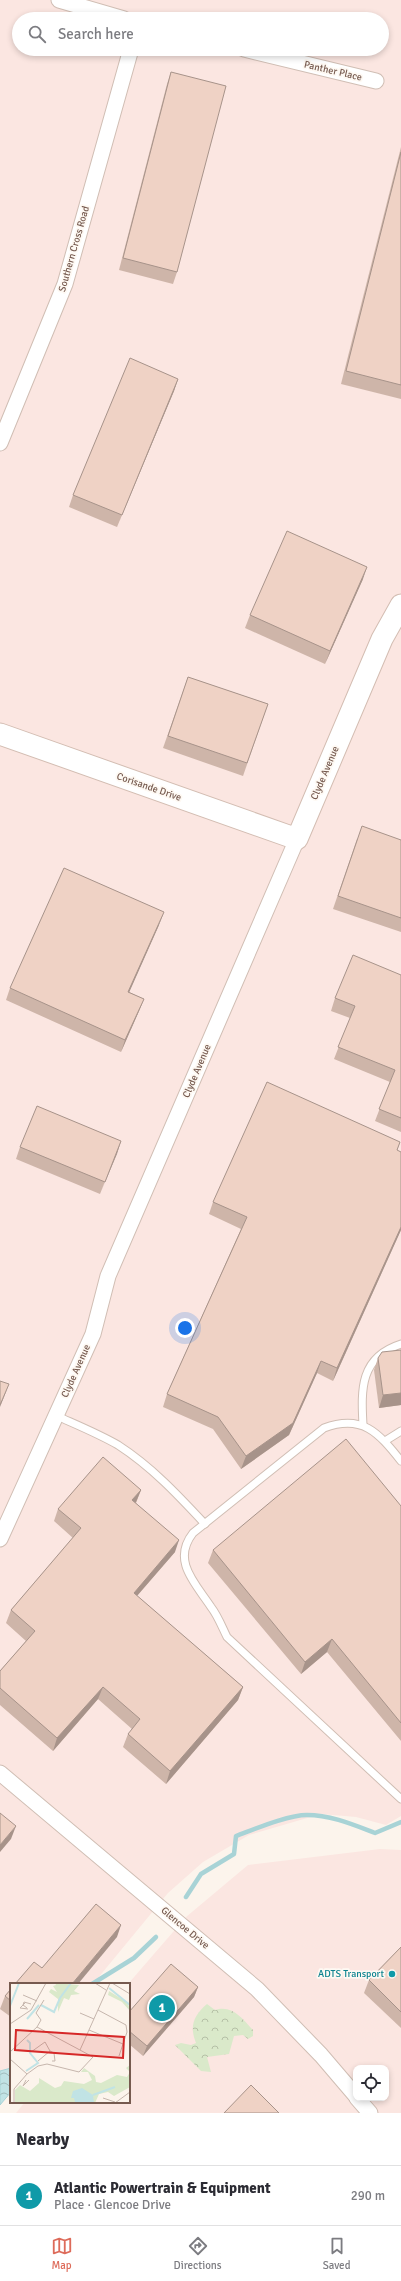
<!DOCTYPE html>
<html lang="en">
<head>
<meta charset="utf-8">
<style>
	body { margin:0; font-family:Signika,sans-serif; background:#f7f7f7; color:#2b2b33 }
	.controls { position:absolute; right:12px; bottom:12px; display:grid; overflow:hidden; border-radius:8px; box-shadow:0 2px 6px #0003 }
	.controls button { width:36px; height:36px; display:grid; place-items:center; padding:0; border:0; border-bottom:1px solid #e1e1e2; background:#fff; color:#2b2b33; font:20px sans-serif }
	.you { position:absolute; left:185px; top:1328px; width:14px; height:14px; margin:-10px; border:3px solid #fff; border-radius:50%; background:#1a73e8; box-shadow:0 0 0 6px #1a73e833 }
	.badge { display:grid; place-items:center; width:26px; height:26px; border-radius:50%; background:#dd6b5a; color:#fff; font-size:13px; font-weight:700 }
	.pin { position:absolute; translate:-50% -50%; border:2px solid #fff; box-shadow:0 1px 4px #0006 }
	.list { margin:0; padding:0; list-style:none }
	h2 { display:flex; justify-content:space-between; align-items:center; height:52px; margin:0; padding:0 16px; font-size:17px }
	h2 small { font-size:13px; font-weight:400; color:#7c7c81 }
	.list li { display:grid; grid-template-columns:26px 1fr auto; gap:12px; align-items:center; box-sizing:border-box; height:60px; padding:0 16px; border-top:1px solid #e1e1e2 }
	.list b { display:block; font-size:15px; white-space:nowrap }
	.list p { margin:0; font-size:13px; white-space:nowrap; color:#7c7c81 }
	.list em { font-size:13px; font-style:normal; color:#7c7c81 }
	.icon { flex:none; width:22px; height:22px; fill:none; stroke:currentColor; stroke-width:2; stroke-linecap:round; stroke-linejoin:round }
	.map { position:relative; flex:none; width:401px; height:2113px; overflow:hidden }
	.search { position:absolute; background:#fff; box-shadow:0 2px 6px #0003; left:12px; right:12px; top:12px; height:44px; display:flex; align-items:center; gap:10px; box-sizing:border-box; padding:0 14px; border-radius:22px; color:#7c7c81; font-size:15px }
	.sheet { height:112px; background:#fff }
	nav { display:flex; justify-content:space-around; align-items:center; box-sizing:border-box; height:56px; border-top:1px solid #e1e1e2; background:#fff; font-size:11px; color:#7c7c81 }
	nav a { display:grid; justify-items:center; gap:2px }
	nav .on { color:#dd6b5a }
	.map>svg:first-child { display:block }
</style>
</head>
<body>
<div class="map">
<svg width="401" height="2113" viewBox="0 0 401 2113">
	<defs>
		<pattern id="forest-crowns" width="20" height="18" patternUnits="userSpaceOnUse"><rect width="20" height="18" fill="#dae9ca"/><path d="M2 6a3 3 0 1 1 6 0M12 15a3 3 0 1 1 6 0" fill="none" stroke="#b5c0a6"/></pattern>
		<pattern id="water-waves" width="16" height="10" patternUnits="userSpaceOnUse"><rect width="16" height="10" fill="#c1e3e5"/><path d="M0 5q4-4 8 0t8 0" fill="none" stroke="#a1bbbc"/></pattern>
	</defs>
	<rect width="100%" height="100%" fill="#fcf4ec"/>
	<g fill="#fbe6e1" fill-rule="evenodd">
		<path d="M 0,0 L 401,0 L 401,1816 L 386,1825 L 356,1817 L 321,1814 L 249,1835 L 203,1862 L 168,1893 L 93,1984 L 11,1984 L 11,2072 L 0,2079 ZM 19,19 L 382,19 L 382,49 L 19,49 Z"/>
		<path d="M 380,1849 L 401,1850 L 401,2113 L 16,2113 L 25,2102 L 129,2102 L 128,1984 L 186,1917 L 248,1865 ZM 356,2068 L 386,2068 L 386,2098 L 356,2098 Z"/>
	</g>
	<path fill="url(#forest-crowns)" d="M 207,2004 L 215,2010 C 232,2004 243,2019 253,2030 L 253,2036 L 248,2039 L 243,2035 L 234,2036 L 229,2054 L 207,2057 L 211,2072 L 201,2071 L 175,2045 L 181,2043 L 191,2045 L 196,2043 C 189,2026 194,2015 207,2004 Z"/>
	<polygon fill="url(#water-waves)" stroke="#a8d3d6" points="11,2068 11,2092 0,2105 0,2071"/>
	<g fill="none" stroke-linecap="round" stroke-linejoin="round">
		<g stroke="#a8d3d6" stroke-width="4.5">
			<path d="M 186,1897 L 201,1874 L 234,1854 L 236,1836 C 255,1829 288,1815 307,1815 C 331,1815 354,1825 375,1833 L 401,1822"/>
			<polyline points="92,1984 134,1958 156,1937"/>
		</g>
		<g stroke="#d0beb4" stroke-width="9">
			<g id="lane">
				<path d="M 57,1416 C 77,1425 99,1434 118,1445 C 152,1467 178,1495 205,1524"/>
				<path d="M 363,1425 C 361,1389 360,1357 401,1344"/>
				<polyline points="385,1441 401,1431"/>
				<path d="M 401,1461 C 378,1432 362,1414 324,1428 L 193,1533 C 171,1561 196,1584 211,1607 C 218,1616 222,1627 227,1637 L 401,1799"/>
			</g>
		</g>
		<g stroke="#d0beb4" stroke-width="17">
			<g id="street">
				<polyline points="59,0 124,19"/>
				<polyline points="244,49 376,81"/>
				<polyline points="0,443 65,284 131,49"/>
				<polyline points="0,1539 93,1334 108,1276 297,839"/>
				<polyline points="0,1773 257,1989 321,2055 356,2096"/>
				<polyline points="357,2098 370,2113"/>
			</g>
		</g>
		<g stroke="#d3bdb2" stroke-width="23">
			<polyline id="secondary" points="0,734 297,839 382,639 401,605"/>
		</g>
		<use href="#lane" stroke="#fff" stroke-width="7"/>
		<use href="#street" stroke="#fff" stroke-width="15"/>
		<use href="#secondary" stroke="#fff" stroke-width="21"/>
	</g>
	<g fill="#ceb5a9">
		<polygon points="171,72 177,272 173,284 119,270 167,84"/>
		<polygon points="401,147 401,399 341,384"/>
		<polygon points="178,379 174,391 117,527 69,507 73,495"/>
		<polygon points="363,579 325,664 245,628 250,615"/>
		<polygon points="188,677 268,704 243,776 163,748"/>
		<polygon points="357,839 401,840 401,932 333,909"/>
		<polygon points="159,925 129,992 144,999 139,1011 121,1052 6,1000 10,988"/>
		<polygon points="401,975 401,1132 375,1121 390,1082 334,1059 350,1018 331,1011 335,998"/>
		<polygon points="121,1141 100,1194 16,1159 20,1147"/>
		<polygon points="400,1142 397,1151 401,1152 401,1230 333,1381 317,1373 289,1435 241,1469 213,1429 163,1407 167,1394 241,1229 209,1214 213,1202"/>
		<polygon points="401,1350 401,1405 379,1408 374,1370 378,1358"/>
		<polygon points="141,1490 136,1503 175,1552 137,1596 243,1687 238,1700 166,1784 123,1747 128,1734 132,1729 98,1699 53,1751 0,1705 0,1671 26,1641 6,1623 11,1610 73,1538 54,1521 58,1509"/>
		<polygon points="401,1506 401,1741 327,1652 301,1674 208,1563 213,1550"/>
		<polygon points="401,1947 401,2028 364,1993 369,1980"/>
		<polygon points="198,1987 194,1997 143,2056 129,2044 129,2012"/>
		<polygon points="11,1989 11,2017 0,2009 5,1996"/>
	</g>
	<g fill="#a7938a">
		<polygon points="178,379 174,391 117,527 122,515"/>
		<polygon points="367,567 363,579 325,664 330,651"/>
		<polygon points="164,912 159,925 124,1004 128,992"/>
		<polygon points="144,999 139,1011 121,1052 125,1040"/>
		<polygon points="121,1141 117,1154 100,1194 105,1182"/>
		<polygon points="401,1227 401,1230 333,1381 337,1368"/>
		<polygon points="321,1361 317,1373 289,1435 241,1469 246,1456"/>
		<polygon points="9,1384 4,1397 0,1407 0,1405"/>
		<polygon points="401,1393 401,1405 379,1408 383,1395"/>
		<polygon points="141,1490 136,1502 128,1512 132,1500"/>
		<polygon points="179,1540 175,1552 129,1605 134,1593"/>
		<polygon points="332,1639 327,1652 301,1674 305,1662"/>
		<polygon points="103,1687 98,1699 53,1751 57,1738"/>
		<polygon points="243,1687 238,1700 166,1784 170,1771"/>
		<polygon points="16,1826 11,1839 0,1852 0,1845"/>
		<polygon points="121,1925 117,1937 78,1984 72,1984"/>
		<polygon points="198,1987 194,1997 143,2056 147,2046"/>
	</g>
	<g fill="#efd2c5" stroke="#a7938a">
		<polygon points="171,72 226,86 177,272 123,258"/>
		<polygon points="401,152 401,385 346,371"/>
		<polygon points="130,358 178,379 122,515 73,495"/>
		<polygon points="287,531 367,567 330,651 250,615"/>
		<polygon points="188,677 268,704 247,763 168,736"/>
		<polygon points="362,826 401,840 401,918 338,896"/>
		<polygon points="64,868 164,912 128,992 144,999 125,1040 10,988"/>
		<polygon points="353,955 401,975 401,1118 379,1109 395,1070 338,1047 355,1006 335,998"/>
		<polygon points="267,1082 400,1142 397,1150 401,1152 401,1227 337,1368 321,1361 293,1423 246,1456 218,1417 167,1394 247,1217 213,1202"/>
		<polygon points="37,1106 121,1141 105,1182 20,1147"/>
		<polygon points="401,1350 401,1393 383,1395 378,1358 382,1352"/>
		<polygon points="0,1381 9,1384 0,1405"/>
		<polygon points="346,1439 401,1506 401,1723 332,1639 305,1662 213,1550"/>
		<polygon points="103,1457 141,1490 132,1500 179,1540 134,1593 243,1687 170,1771 128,1734 140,1719 103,1687 57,1738 0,1688 0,1671 35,1631 11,1610 81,1528 58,1509"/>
		<polygon points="0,1813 16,1826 0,1845"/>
		<polygon points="96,1904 121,1925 72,1984 15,1984 34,1962 42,1968"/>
		<polygon points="401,1947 401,2012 369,1980"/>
		<polygon points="171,1964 198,1987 147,2046 129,2031 129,2012"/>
		<polygon points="11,1989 11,2001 5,1996"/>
		<polygon points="251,2085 279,2113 224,2113"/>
	</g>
	<circle fill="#0f9aa8" stroke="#fef9f3" stroke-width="1.5" cx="392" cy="1974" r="4"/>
	<g text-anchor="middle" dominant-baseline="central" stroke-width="3.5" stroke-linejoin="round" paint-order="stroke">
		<g font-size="10" fill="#765a4f" stroke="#fef9f3">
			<text transform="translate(333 71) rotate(13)">Panther Place</text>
			<text transform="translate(74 249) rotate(-74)">Southern Cross Road</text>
			<text transform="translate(325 773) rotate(-67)">Clyde Avenue</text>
			<text transform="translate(149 787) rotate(19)">Corisande Drive</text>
			<text transform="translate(197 1071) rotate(-67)">Clyde Avenue</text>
			<text transform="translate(76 1371) rotate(-66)">Clyde Avenue</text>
			<text transform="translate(185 1928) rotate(40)">Glencoe Drive</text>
		</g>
		<g font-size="10" fill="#0d838f" stroke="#fef9f3" text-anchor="end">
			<text x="384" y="1974">ADTS Transport</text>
		</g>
	</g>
	<g transform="translate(10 1983)">
		<rect width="120" height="120" fill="#fcf4ec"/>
		<path d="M 45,0 L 69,2 L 64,8 L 70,11 L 61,12 L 59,17 L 54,15 L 48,29 L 48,16 L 39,9 L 41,6 L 47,9 L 43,3 L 46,2 ZM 99,8 L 118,20 L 120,28 L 112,19 L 98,12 ZM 120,82 L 120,104 L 104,113 L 98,109 L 89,111 L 85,120 L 5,120 L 5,107 L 10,102 L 20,108 L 29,100 L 29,95 L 45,105 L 51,103 L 54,98 L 74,101 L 82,97 L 78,89 L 71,89 L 74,85 L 85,93 L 86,99 L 91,100 L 107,92 L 117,94 L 120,89 L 116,85 Z" fill="#dae9ca"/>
		<path d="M 72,105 L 83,112 L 84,120 L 65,119 L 64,115 L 61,115 L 63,108 Z" fill="#c1e3e5"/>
		<path fill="none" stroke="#c1e3e5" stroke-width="2" d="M 99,5 L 120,22M 31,22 L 44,29 L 50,15 L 61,0M 0,23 L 9,0M 17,36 L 29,22M 16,88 L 28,80 L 20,70 L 20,60 L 17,57M 83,112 L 105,104"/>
		<path fill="none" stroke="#c6b6ad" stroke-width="1" d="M 85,0 L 96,7M 102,0 L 120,11M 13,12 L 27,18M 16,19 L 10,25 L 18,26M 17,25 L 13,22 L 14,19 L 21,21M 88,27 L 116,42 L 117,49 L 109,73M 70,30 L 84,36M 0,41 L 21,27 L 36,0M 79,47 L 113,61M 70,67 L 100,0M 40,68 L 44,70 L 45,78 L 42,78M 0,69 L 27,44 L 31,37 L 26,30 L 34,17M 21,69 L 35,59 L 40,68 L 28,78M 0,76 L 17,91 L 4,106 L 4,120M 17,91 L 28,83 L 37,81 L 69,89 L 83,74 L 27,44M 16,97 L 13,103 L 19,97M 93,115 L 105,119M 105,120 L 120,109"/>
		<path fill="#d62828" fill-opacity="0.15" stroke="#d62828" stroke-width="2" d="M 6,47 L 114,54 L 113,75 L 5,67 Z"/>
		<rect width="120" height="120" fill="none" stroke="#765a4f" stroke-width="2"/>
	</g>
</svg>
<div class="controls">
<button><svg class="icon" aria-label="locate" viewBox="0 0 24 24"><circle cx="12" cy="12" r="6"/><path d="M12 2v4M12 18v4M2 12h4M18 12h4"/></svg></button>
</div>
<div class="you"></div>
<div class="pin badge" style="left:162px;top:2008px;background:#0f9aa8">1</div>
<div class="search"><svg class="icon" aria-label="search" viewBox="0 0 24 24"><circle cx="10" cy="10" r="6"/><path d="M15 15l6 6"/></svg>Search here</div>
</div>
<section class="sheet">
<h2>Nearby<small></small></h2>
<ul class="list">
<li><span class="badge" style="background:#0f9aa8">1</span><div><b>Atlantic Powertrain &amp; Equipment</b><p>Place · Glencoe Drive</p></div><em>290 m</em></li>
</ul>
</section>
<nav>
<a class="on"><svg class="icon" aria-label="map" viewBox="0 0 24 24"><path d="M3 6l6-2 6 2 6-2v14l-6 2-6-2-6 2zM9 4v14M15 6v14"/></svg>Map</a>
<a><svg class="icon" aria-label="directions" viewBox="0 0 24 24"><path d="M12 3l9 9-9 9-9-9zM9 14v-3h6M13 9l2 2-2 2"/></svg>Directions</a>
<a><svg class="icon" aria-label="saved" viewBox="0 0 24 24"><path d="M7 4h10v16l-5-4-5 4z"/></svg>Saved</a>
</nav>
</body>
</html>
